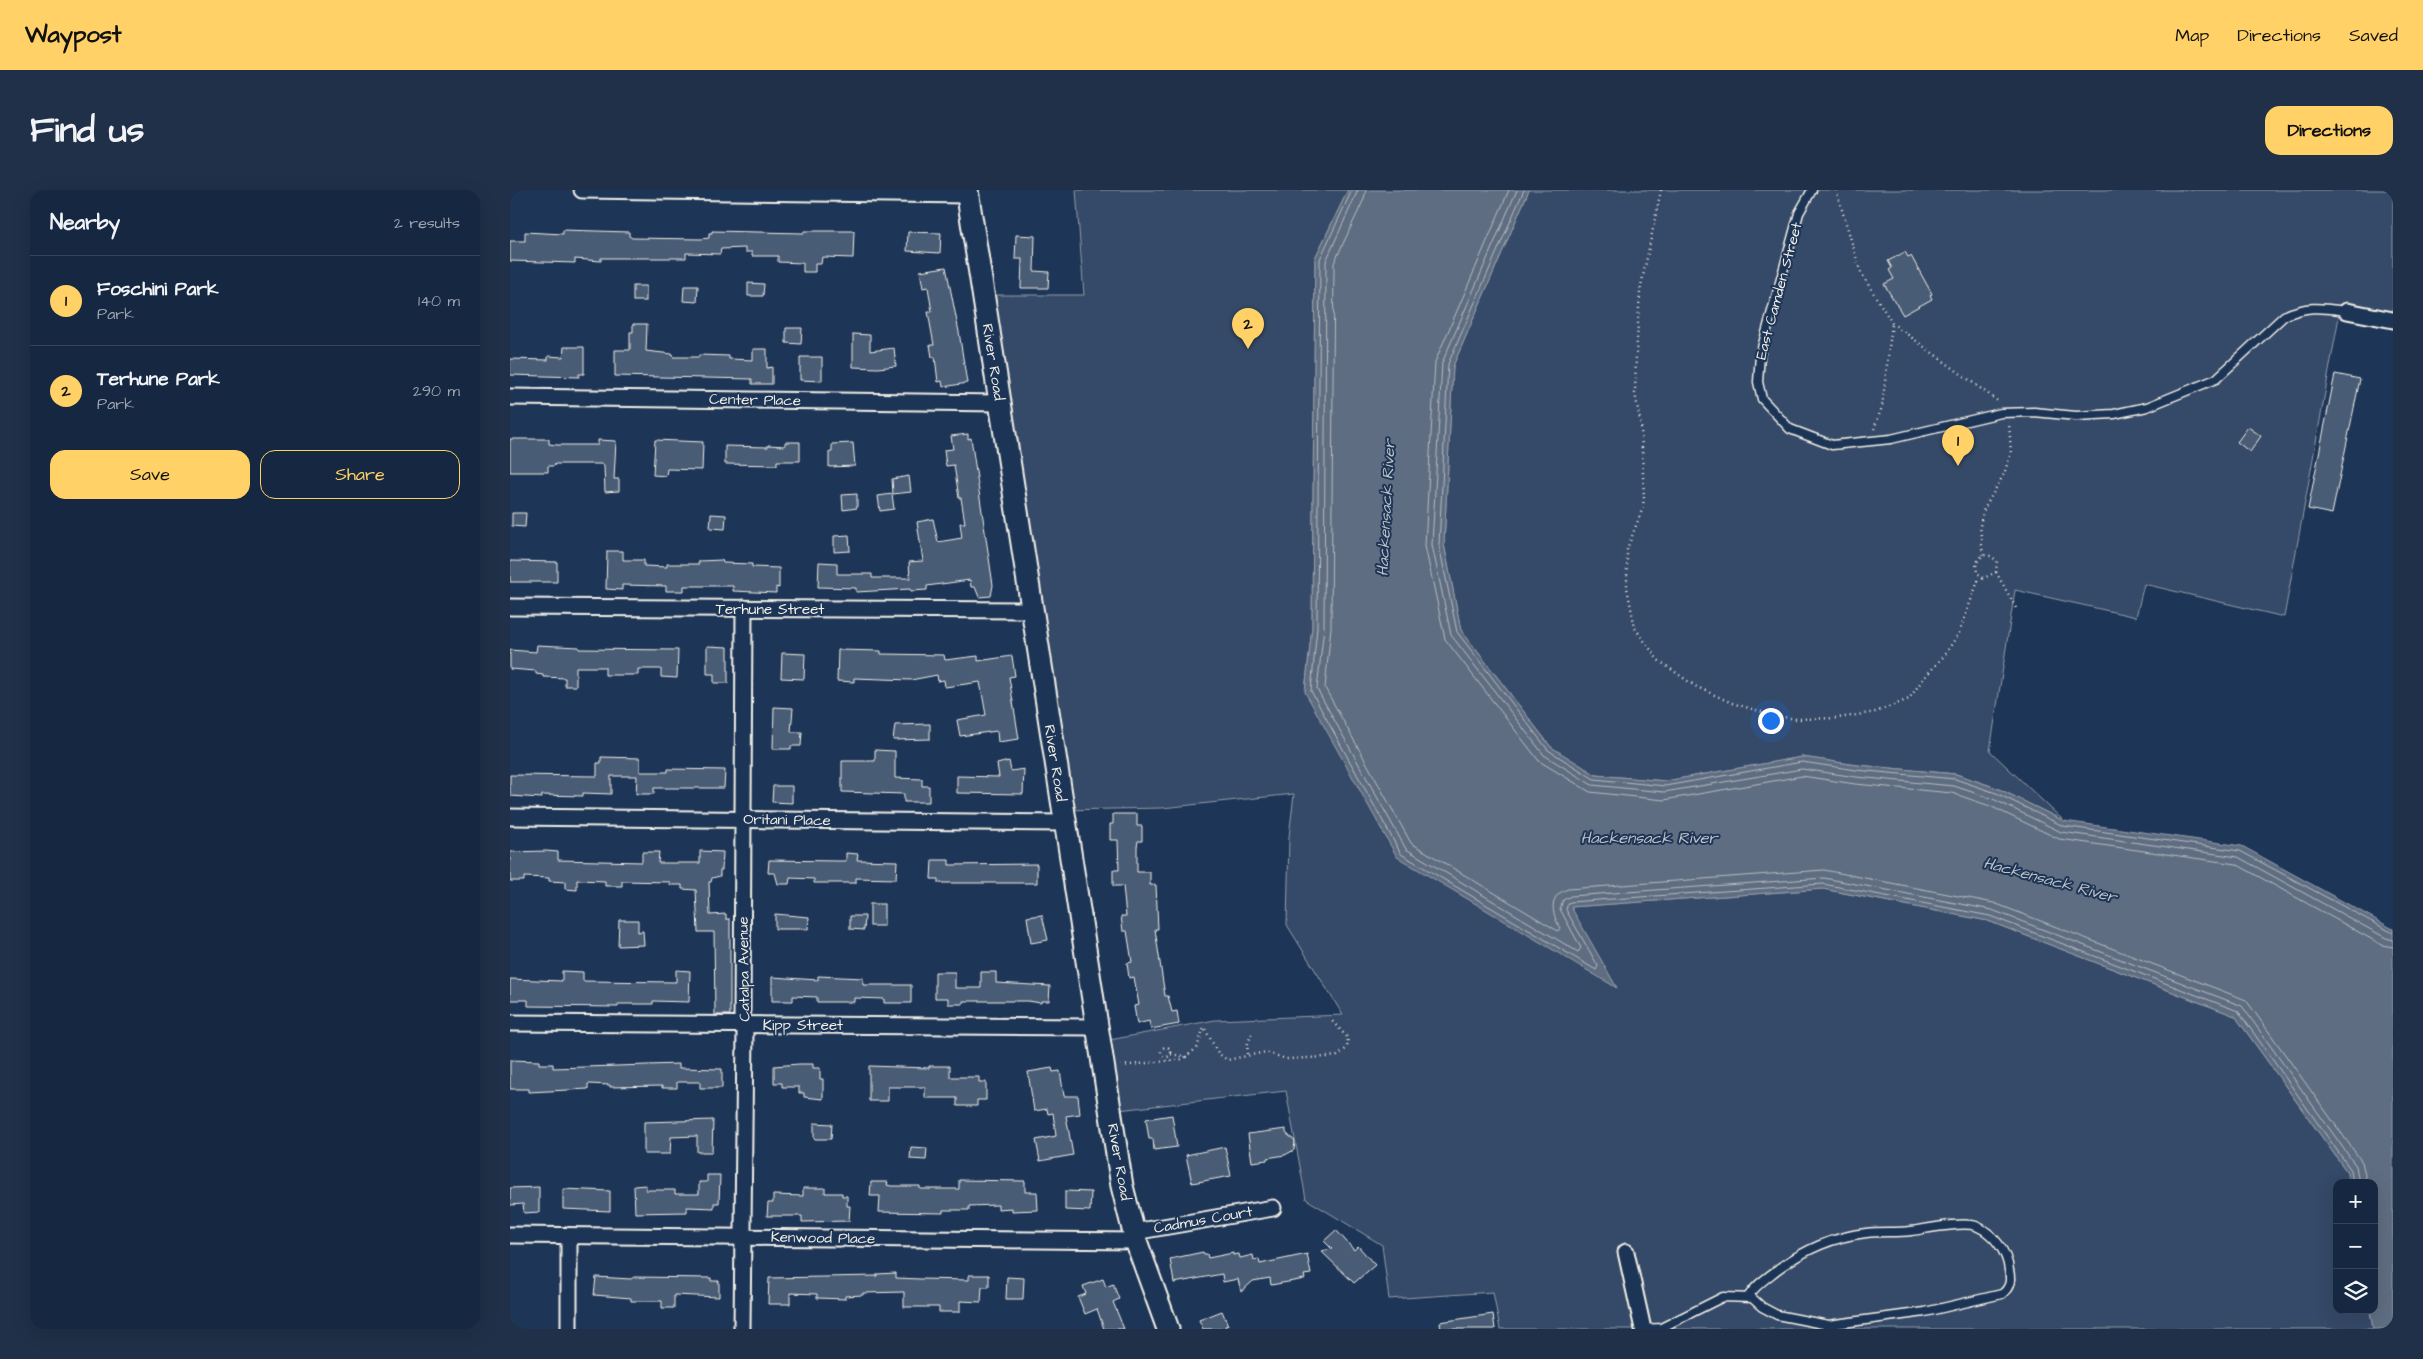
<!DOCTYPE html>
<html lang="en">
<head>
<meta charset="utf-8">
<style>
	body { margin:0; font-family:"Architects Daughter",sans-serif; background:#1f3048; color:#f1f3f6 }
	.controls { position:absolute; right:15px; bottom:15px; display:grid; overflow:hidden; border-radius:10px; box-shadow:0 5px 20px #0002 }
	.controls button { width:45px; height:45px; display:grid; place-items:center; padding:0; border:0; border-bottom:1px solid #35445a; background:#162841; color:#f1f3f6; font:25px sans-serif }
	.you { position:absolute; left:1260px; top:530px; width:18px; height:18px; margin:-12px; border:4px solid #fff; border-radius:50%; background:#1a73e8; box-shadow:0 0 0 8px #1a73e833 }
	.badge { display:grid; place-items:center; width:32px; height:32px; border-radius:50%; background:#ffd166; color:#111; font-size:16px; font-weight:700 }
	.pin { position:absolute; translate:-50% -41px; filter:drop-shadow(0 1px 2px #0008) }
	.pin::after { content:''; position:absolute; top:26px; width:18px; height:15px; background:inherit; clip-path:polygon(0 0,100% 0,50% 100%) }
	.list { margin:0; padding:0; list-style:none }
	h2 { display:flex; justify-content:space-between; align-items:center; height:65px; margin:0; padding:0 20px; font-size:21px }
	h2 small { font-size:16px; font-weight:400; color:#9ea6b1 }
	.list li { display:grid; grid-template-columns:32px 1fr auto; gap:15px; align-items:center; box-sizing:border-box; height:90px; padding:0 20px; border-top:1px solid #35445a }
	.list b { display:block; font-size:19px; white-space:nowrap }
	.list p { margin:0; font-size:16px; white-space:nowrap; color:#9ea6b1 }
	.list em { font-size:16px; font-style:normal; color:#9ea6b1 }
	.actions { display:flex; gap:10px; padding:15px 20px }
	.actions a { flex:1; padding:11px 0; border:1px solid #ffd166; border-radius:15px; text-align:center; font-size:18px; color:#ffd166 }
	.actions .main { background:#ffd166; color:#111 }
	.icon { flex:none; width:28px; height:28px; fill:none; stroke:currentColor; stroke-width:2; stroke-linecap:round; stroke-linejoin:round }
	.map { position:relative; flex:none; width:1883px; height:1139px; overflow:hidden; border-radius:15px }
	header { display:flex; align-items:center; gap:30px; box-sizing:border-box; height:70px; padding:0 25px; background:#ffd166; color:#111 }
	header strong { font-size:24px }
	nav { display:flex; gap:28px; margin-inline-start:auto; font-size:18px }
	.intro { display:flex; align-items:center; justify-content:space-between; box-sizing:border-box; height:120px; padding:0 30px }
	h1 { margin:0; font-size:35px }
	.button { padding:12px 22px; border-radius:15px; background:#ffd166; color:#111; font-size:18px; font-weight:700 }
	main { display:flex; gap:30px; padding:0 30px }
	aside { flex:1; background:#162841; border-radius:15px; box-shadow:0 5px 20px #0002 }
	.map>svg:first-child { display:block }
</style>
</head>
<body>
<header>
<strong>Waypost</strong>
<nav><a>Map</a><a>Directions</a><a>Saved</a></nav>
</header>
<div class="intro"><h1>Find us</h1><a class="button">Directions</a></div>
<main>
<aside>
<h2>Nearby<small>2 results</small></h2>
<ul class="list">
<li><span class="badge">1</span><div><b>Foschini Park</b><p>Park</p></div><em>140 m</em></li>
<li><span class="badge">2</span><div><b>Terhune Park</b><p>Park</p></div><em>290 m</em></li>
</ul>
<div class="actions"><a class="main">Save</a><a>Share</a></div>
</aside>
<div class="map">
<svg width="1883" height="1139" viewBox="0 0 1883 1139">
	<rect width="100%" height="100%" fill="#1d3557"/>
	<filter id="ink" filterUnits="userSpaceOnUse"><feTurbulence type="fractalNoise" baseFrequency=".02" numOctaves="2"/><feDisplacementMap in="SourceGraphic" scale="10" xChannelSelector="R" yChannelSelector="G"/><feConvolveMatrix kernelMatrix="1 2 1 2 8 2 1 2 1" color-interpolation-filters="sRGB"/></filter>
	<g filter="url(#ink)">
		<g fill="#354a67" stroke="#949ea8">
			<polygon points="566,0 838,0 805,68 802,437 795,501 1106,797 1060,717 1313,699 1478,731 1725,826 1837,982 1838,993 1827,993 1827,1120 1860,1120 1863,1139 990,1139 983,1102 879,1109 872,1055 796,1009 776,901 600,921 589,852 705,830 833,825 777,735 779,647 784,604 652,618 552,620 473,105 574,105"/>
			<polygon points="1019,0 1883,0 1883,130 1830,121 1774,427 1634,394 1626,427 1505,400 1480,561 1554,631 1487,598 1446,584 1347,575 1292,567 1156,591 1086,585 1041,557 951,440 934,354 943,176"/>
		</g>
		<polygon fill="#5e6d82" stroke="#9aa2ab" points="838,0 1019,0 943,176 934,354 951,440 1041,557 1086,585 1156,591 1292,567 1347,575 1446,584 1487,598 1554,631 1732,656 1883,739 1883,1139 1863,1139 1860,1120 1864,1120 1864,993 1838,993 1837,982 1725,826 1478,731 1313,699 1061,717 1107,798 887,667 795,502 802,437 805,68"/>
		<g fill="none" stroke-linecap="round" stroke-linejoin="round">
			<g stroke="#b8bcbf" stroke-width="1">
				<polyline points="842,0 810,69 807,437 801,501 891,664 1086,780 1088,776 1056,720 1057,716 1060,712 1313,694 1480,726 1728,821 1841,980 1843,993"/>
				<polyline points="848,0 816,71 814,437 807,499 896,659 1068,762 1071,758 1050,719 1053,710 1061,706 1314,688 1482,720 1732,816 1846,976 1849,993"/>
				<path d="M 856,0 L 854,9 L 824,73 L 821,437 L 815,498 L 901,653 L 1048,741 L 1050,738 C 1042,723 1037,706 1058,699 L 1314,680 L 1484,713 L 1736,810 L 1852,972 L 1857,993"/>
				<polyline points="999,0 925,172 915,356 935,449 1029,571 1080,602 1154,610 1292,586 1345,594 1442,603 1480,616 1549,649 1726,674 1872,755 1883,757"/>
				<polyline points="1007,0 932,173 922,355 941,445 1034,565 1082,595 1154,602 1292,579 1346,587 1444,596 1483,609 1551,642 1728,667 1876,748 1883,750"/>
				<polyline points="1014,0 938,174 929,355 947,442 1038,560 1084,589 1155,596 1292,572 1346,580 1445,589 1486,603 1553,636 1730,661 1883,743"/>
			</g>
		</g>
		<g fill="#485b74" stroke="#f4f1e8">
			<polygon points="53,40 119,42 119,46 122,48 191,49 199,48 199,43 202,43 202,41 294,43 294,41 344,41 343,68 312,67 311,74 305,74 305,82 293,82 293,73 268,72 268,66 242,66 242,62 235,62 235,58 211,59 210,64 176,63 176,68 91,68 91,71 65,69 65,73 0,71 0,51 15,51 15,42 53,44"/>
			<polygon points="398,42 431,43 430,63 397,61"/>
			<polygon points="506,45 525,46 524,81 539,82 538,98 511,98 512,69 505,69"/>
			<polygon points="1395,62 1398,67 1401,66 1422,104 1420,105 1422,109 1393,125 1374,94 1384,89 1379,80 1382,78 1378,71"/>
			<polygon points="436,77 449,142 457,193 433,197 432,191 428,192 425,167 422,167 420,155 424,155 418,122 422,122 418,97 413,98 410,81"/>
			<polygon points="238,93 254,94 253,106 238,106"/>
			<rect x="123" y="96" width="13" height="15"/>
			<polygon points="174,96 188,96 187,112 173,111"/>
			<polygon points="123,134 137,134 136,161 162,164 163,167 189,167 189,165 219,166 219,169 243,170 243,159 257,159 257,178 262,177 262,194 242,194 242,189 105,186 105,160 120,160 120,142 123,142"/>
			<polygon points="276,138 292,138 291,154 276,153"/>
			<polygon points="343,144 360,145 360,161 384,158 386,176 368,178 343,177"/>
			<polygon points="54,157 74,157 74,184 69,184 69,187 0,185 0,169 38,170 38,166 53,167"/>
			<polygon points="290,167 312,167 312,191 290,190"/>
			<polygon points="1825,184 1850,189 1822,324 1798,319"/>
			<polygon points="1738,237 1751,246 1740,262 1727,252"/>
			<polygon points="458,244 458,249 461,248 483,395 481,406 469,407 465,397 461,397 460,390 417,396 417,400 401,401 400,399 346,402 346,398 308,397 309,372 327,373 327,384 362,384 362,388 400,388 399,372 413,371 407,332 423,329 428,352 452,348 450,333 455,333 451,308 449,308 444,275 436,276 434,260 443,259 441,246"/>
			<polygon points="0,249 39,249 39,254 47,255 88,255 88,250 106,251 104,289 109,289 109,301 95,302 94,276 91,274 45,274 44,276 38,276 38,282 0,282"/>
			<polygon points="145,250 193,252 192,280 157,279 156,286 143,285"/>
			<polygon points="275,252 290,252 290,271 267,271 267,275 215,274 215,256 258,257 258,255 275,256"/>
			<polygon points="343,253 345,276 319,277 319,262 322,262 322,254"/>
			<polygon points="399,286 401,302 383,304 382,289"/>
			<polygon points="347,304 347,318 333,320 332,305"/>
			<polygon points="382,304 384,319 370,321 368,306"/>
			<polygon points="2,323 16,323 15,337 2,336"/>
			<polygon points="201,324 216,325 215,339 200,338"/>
			<polygon points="339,345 340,361 324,362 324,346"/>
			<polygon points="97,361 113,361 113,370 134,370 134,376 157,377 157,374 189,374 189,371 212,370 213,373 242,374 242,377 269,378 269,398 266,397 266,403 223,401 223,396 174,396 174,401 156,401 156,396 112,395 112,400 96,399"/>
			<polygon points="0,371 47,372 47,392 0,392"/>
			<polygon points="27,455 69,457 69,459 168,460 167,488 151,487 151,479 128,479 128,485 95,485 95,477 66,477 66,496 55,496 55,488 33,487 33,485 26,484 26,481 0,479 0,460 26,462"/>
			<polygon points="197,456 218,457 218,493 204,493 204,484 197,484"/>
			<polygon points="328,460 371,461 371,464 434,465 435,470 468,466 468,471 502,466 505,486 499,487 509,549 488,552 487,541 450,546 447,530 476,525 470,492 435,497 434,490 428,491 427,485 401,490 344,488 344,492 327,491"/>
			<polygon points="272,463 295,464 294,489 271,488"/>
			<polygon points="264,517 283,518 281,542 292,542 291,556 281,556 281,559 263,559"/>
			<polygon points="420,534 420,549 383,550 385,535"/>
			<polygon points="365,560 385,561 385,588 412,589 412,596 419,596 419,612 394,612 394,604 332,602 332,571 365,571"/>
			<polygon points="91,567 130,568 130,582 158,582 158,579 215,580 214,598 144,598 144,604 126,604 127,586 101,586 101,604 73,603 73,606 32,605 32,608 0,606 0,585 87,586 87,573 91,573"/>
			<polygon points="499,571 501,581 514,579 513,604 447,603 447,586 489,587 487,574"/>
			<polygon points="263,596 282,596 282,613 262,612"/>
			<polygon points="603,624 627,624 627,636 632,636 632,651 628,651 627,657 627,682 640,682 640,695 646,695 648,739 645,739 655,806 658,806 662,822 667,821 669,834 641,839 639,831 627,834 624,816 629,815 624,787 619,788 617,773 622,772 617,741 613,741 611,726 616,726 613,696 603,696 603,680 609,680 608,650 600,650 600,634 603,634"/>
			<polygon points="36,661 48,662 48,670 132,672 132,662 149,662 148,673 190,673 190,661 213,662 212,680 210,680 210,686 202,688 201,692 199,692 200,725 216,724 216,729 220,729 220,825 205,825 204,742 188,742 186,700 172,699 172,695 160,695 160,692 112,691 112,696 95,696 95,691 67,690 67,700 55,699 55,692 39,691 39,688 14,687 14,691 0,691 0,662"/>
			<polygon points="336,663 348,664 347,670 387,671 386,689 346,688 346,693 304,693 304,689 280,688 279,694 268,694 265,683 258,683 259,670 329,671 336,671"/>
			<polygon points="422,670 439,670 439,675 527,674 527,693 428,693 428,689 421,689"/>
			<rect x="360" y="714" width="14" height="22"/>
			<polygon points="265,724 299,727 298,739 265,739"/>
			<polygon points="532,725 538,750 521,753 517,727"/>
			<polygon points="340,726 355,726 354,740 340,739"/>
			<polygon points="109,730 128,730 128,742 133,741 134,755 108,756"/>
			<polygon points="166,780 180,781 179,812 143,811 143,814 108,814 108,817 18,816 18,810 0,810 0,789 52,791 52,781 73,782 73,791 166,792"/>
			<polygon points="425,782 445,782 445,798 471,798 471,782 486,782 486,793 540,796 539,811 531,811 531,813 518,811 453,811 453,814 438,814 438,808 425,808"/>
			<polygon points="308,786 353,788 353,795 401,795 401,813 374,813 374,809 344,808 344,812 307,812 307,807 283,806 283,811 262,811 262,787 308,790"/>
			<polygon points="0,870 29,871 29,874 43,874 43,878 169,874 169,878 212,879 212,898 190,898 190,892 167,892 167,898 152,898 152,896 100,897 100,895 78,894 78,899 19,902 19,899 0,899"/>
			<polygon points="289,874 303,874 303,878 310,878 310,889 313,889 313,909 294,907 294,903 289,903 289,897 272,897 272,893 264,893 264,876"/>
			<polygon points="359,876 419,878 419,876 440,876 440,887 469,887 469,892 476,892 476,910 467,910 467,916 447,916 447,908 415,908 415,897 378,897 378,911 359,911"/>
			<polygon points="542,878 543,882 550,881 554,906 568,906 570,924 556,926 563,965 530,971 526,950 546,946 543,923 538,924 537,919 524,921 518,882"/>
			<polygon points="662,925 667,957 644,960 643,949 639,949 636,929"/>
			<polygon points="203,930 202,962 187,962 187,946 161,947 160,964 134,964 134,932"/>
			<polygon points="304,933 322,934 321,949 304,949"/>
			<polygon points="776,939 776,943 785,951 784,960 775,965 757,968 757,970 742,972 738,944"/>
			<polygon points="401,957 417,958 416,970 400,969"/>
			<polygon points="715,957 721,986 682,993 676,965"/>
			<polygon points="197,985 210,985 209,1013 204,1013 204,1018 177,1017 177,1022 125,1023 124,996 136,995 136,1000 165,1000 165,1004 189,1004 189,992 197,992"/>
			<polygon points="449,990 515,991 515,1002 527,1002 528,1020 502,1021 502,1018 488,1019 488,1015 459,1016 459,1020 433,1020 433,1023 369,1022 370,1006 360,1006 361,992 378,992 377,995 381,996 410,996 410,999 449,999"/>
			<polygon points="29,997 29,1022 14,1023 13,1014 0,1015 0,998"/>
			<polygon points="293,998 315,998 315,1003 332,1003 332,1006 337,1006 337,1016 340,1016 339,1031 292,1032 292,1026 257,1026 258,1013 263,1013 263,1005 293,1006"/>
			<polygon points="53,999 100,1001 100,1021 53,1019"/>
			<polygon points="555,1001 581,1002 580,1021 555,1020"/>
			<polygon points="826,1040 844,1060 848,1056 865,1075 844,1093 811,1061 822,1059 814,1051"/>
			<polygon points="693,1062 694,1064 697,1064 698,1068 723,1063 723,1065 729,1064 730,1068 743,1065 744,1070 749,1069 750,1074 797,1064 801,1084 794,1085 795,1089 761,1095 760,1088 743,1091 731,1102 728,1089 713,1092 712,1084 664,1093 660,1069"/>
			<polygon points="386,1083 386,1088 410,1089 459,1090 459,1085 479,1085 479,1097 472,1097 471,1112 450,1111 450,1122 429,1122 429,1117 394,1117 394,1102 353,1103 353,1105 335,1106 335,1109 307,1108 307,1104 280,1103 280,1114 258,1114 259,1088 367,1086 367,1084"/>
			<polygon points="86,1087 121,1089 124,1087 201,1088 201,1091 209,1091 209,1107 164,1105 164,1118 152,1118 152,1111 121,1111 121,1108 84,1105"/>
			<polygon points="497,1087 514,1088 513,1109 496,1109"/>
			<polygon points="593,1089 596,1097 603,1094 609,1109 603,1112 614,1139 594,1139 587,1119 575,1124 568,1107 576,1104 573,1096"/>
			<polygon points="712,1121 718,1135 715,1136 717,1139 693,1139 689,1130"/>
			<polygon points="983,1124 985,1139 931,1139 930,1132"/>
		</g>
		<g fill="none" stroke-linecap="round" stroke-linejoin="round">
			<g stroke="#f4f1e8" stroke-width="11">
				<g id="lane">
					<path d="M 1302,0 L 1289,23 L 1250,165 L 1248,192 L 1252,209 L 1280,239 L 1322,255 L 1381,249 L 1491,223 L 1524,222 L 1566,226 L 1604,224 L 1637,217 L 1706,189 L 1774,126 C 1798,115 1812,118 1837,121"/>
					<path d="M 1133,1139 L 1151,1138 L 1213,1107 L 1242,1108 L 1252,1117 L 1267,1125 L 1318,1135 L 1415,1122 L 1492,1104 C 1501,1097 1501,1089 1499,1080 C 1497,1061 1483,1043 1466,1036 C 1454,1031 1416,1039 1401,1041 C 1386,1043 1371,1041 1356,1043 C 1323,1047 1294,1060 1268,1079 C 1257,1088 1245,1095 1238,1107"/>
				</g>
			</g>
			<g stroke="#f4f1e8" stroke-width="19">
				<g id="street">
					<polyline points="72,0 458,5"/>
					<polyline points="1837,121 1883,130"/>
					<polyline points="0,207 490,213"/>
					<polyline points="0,417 521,420"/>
					<polyline points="0,627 554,633"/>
					<polyline points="0,833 587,837"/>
					<polyline points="624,1042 763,1018"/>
					<polyline points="0,1045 626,1051"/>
					<polyline points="1116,1062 1133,1139"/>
					<polyline points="59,1139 59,1046"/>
					<polyline points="232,1139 235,840 232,834 234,418"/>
				</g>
			</g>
			<g stroke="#f4f1e8" stroke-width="25">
				<polyline id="secondary" points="457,0 612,996 626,1051 658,1139"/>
			</g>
			<g stroke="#f4f1e8" stroke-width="2.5" stroke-dasharray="1 4" stroke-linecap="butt">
				<polyline points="1151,0 1130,101 1126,166 1125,203 1131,236 1134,309 1132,320 1117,359 1117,398 1125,438 1148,470 1185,496 1222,513 1266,526 1286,529 1328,528 1366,522 1399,509 1413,489 1434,466 1449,443 1468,391 1486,382 1487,371 1481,366 1473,365 1466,373 1467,383 1473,387"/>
				<polyline points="1326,0 1351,83 1382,133 1489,212"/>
				<polyline points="1364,239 1372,217 1382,133"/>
				<polyline points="1473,365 1470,336 1473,321 1494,284 1501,263 1499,232"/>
				<polyline points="1486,382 1506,418"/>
				<circle cx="656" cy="862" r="5"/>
				<polyline points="661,864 677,867"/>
				<polyline points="737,864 738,852 742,844"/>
				<polyline points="611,876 673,869 687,858 694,837 708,863 717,870 756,862 776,869 818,867 827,866 837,858 838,848 820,829"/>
			</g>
			<use href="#lane" stroke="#1d3557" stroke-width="8"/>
			<use href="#street" stroke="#1d3557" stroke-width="15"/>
			<use href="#secondary" stroke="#1d3557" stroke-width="21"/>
		</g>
	</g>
	<g text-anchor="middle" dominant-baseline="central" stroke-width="4" stroke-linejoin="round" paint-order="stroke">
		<g font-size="15" fill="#f4f1e8" stroke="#1d3557">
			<text transform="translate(1269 101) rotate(-75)">East Camden Street</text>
			<text transform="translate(483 172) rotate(81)">River Road</text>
			<text transform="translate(245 210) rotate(1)">Center Place</text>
			<text x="260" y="419">Terhune Street</text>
			<text transform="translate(545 573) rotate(81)">River Road</text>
			<text transform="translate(277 630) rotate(1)">Oritani Place</text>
			<text transform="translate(234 779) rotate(-91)">Catalpa Avenue</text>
			<text x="293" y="835">Kipp Street</text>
			<text transform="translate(609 972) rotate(80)">River Road</text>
			<text transform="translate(693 1030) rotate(-10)">Cadmus Court</text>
			<text transform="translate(313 1048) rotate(1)">Kenwood Place</text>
		</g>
		<g font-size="16" font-style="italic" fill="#c0c3c4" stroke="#1d3557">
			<text transform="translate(876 318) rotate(-87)">Hackensack River</text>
			<text x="1139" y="648">Hackensack River</text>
			<text transform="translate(1540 690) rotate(15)">Hackensack River</text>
		</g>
	</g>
</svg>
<div class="controls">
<button>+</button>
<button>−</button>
<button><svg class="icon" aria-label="layers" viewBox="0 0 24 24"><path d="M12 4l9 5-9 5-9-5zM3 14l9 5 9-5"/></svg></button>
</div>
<div class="you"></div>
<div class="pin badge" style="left:1448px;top:276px">1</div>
<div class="pin badge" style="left:738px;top:159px">2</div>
</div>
</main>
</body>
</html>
